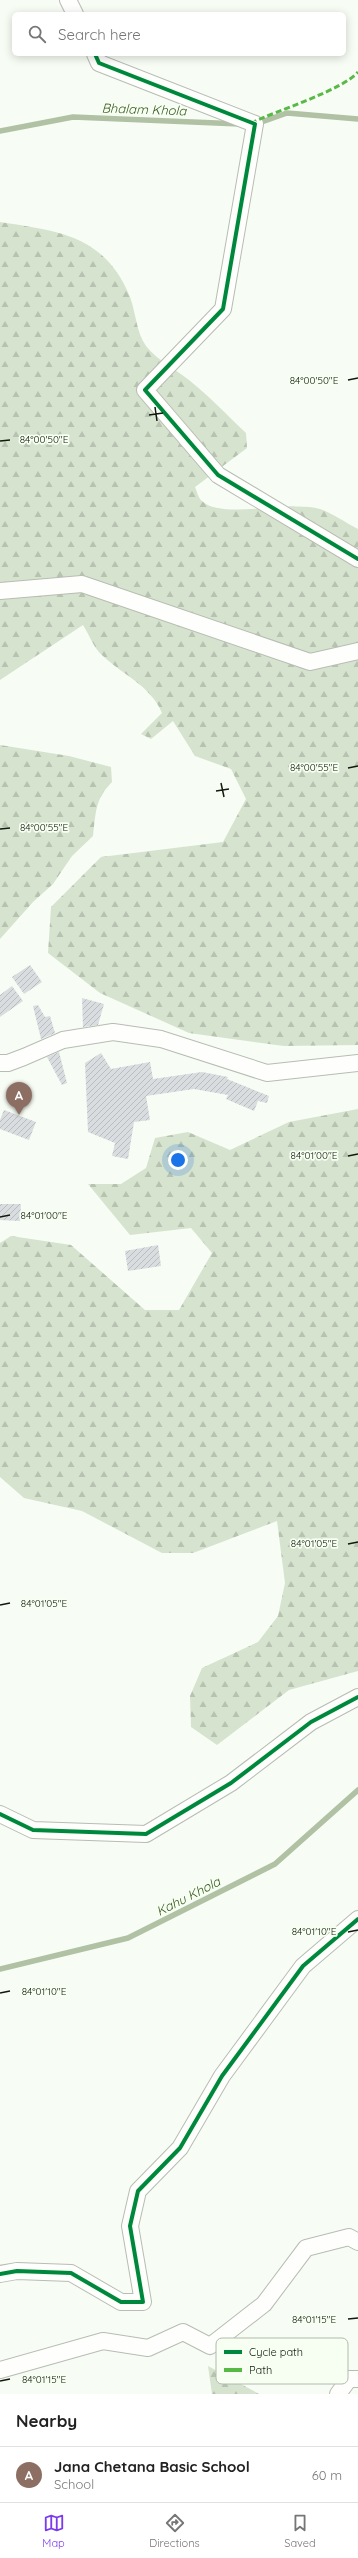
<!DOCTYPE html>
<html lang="en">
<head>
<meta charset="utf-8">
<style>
	body { margin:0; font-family:Quicksand,sans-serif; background:#f2f2f2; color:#222 }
	.you { position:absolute; left:178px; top:1160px; width:14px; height:14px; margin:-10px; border:3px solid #fff; border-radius:50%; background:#1a73e8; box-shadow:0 0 0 6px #1a73e833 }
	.badge { display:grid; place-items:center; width:26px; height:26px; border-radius:50%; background:#7c3aed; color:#fff; font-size:13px; font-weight:700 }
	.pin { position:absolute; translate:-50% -33px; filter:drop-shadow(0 1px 2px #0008) }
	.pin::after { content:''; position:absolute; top:21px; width:14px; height:12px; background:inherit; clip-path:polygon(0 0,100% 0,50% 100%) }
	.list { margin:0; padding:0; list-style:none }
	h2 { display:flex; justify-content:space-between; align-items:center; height:52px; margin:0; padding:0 16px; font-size:17px }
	h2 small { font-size:13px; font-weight:400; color:#767676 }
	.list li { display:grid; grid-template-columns:26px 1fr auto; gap:12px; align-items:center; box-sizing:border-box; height:56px; padding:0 16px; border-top:1px solid #e0e0e0 }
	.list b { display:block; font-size:15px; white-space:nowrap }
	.list p { margin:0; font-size:13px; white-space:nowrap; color:#767676 }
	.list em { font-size:13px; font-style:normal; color:#767676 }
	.icon { flex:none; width:22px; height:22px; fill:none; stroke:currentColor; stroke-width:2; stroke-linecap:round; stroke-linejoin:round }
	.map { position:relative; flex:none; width:358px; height:2394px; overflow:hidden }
	.search { position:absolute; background:#fff; box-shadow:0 2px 10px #0003; left:12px; right:12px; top:12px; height:44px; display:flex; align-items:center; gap:10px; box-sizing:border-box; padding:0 14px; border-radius:6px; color:#767676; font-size:15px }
	.sheet { height:108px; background:#fff }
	nav { display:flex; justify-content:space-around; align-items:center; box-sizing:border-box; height:56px; border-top:1px solid #e0e0e0; background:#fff; font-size:11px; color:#767676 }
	nav a { display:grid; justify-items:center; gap:2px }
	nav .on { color:#7c3aed }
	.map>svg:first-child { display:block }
</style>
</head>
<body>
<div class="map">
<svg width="358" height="2394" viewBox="0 0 358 2394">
	<defs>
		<pattern id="forest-firs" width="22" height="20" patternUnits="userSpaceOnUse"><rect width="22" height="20" fill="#d6e3ce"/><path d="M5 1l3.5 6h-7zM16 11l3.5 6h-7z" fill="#b7c2b0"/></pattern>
		<pattern id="building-hatch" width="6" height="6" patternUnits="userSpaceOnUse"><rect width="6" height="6" fill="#d9dde0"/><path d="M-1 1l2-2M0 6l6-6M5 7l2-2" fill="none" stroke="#b9bdbf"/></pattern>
	</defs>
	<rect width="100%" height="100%" fill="#f7fcf4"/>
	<g fill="url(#forest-firs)">
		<path d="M 0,222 C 58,231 105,235 130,297 C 136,313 136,332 146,346 C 157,360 175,369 189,380 C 209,396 227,415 246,433 L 247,448 L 195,487 C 197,491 198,498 202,501 C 222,520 288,500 320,509 C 332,513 346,523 358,529 L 358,1045 L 284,1046 L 189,1033 L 100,993 L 48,953 L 51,907 L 101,857 L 223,842 L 246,799 L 231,769 L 195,756 L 173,721 L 151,739 L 141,734 L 162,713 C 151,686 123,675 103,656 C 94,649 89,634 83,625 L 0,680 Z"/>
		<path d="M 0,745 L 69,756 L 111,767 L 112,782 C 95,799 96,812 93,836 L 72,856 L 53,884 L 33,902 L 0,939 Z"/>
		<polygon points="358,1109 358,1671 289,1690 217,1745 191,1727 190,1696 202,1668 258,1642 278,1616 285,1583 277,1521 193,1553 162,1553 82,1511 24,1498 0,1477 0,1243 11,1236 71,1245 145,1310 179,1310 212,1253 191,1228 130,1235 88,1184 121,1184 146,1168 155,1138 188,1132 230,1150 289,1122"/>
		<polygon points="208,2366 259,2394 212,2394"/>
	</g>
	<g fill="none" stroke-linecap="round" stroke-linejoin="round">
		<g stroke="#b0c1a4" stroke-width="5.5">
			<polyline points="256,124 287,113 358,119"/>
			<polyline points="0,131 73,117 240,124"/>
			<polyline points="0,1969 128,1938 275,1864 358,1790"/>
		</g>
	</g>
	<g fill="url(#building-hatch)">
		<polygon points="30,965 42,982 24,994 12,977"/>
		<polygon points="12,986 23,1001 0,1017 0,995"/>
		<polygon points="82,998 104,1004 98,1025 83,1027"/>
		<polygon points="38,1005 45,1017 50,1016 55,1033 41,1039 33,1006"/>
		<polygon points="59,1052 67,1083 62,1085 47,1057"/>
		<polygon points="101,1053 111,1069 150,1062 153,1079 202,1072 228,1077 227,1079 269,1096 267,1103 258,1101 254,1111 226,1099 228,1095 194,1089 146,1096 150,1120 134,1122 128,1159 112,1156 115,1143 88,1132 85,1063"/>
		<polygon points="4,1110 36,1122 29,1140 0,1129 0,1120"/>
		<polygon points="0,1204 21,1204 20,1221 0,1220"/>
		<polygon points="158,1245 161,1266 128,1271 125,1251"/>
	</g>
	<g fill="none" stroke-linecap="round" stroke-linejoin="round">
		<g stroke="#b7bdb3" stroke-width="18">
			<g id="street">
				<polyline points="68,0 75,14"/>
				<polyline points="95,54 99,63 255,124 223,309 145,390 218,475 358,559"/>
				<polyline points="0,591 82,584 310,662 358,651"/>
				<polyline points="0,1063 8,1063 24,1057 63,1040 113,1032 161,1039 267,1073 358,1063"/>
				<polyline points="0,1814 33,1830 146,1834 231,1783 311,1722 358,1697"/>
				<polyline points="0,2274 17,2271 71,2273 121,2302 143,2302 130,2226 138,2191 180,2148 222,2076 303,1966 358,1919"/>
				<polyline points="0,2370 103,2341 148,2348 183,2332 210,2346 264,2304 306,2248 349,2237 358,2242"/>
				<polyline points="338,2394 349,2379 358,2379"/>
			</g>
		</g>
		<use href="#street" stroke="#fefffd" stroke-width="16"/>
		<path stroke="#58b947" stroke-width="3" stroke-dasharray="6 3" stroke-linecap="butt" d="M 251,123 C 276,111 343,90 358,72"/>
		<g stroke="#f6fff1" stroke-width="6">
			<g id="cycleway">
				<polyline points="95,54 99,63 255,124 223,309 145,390 218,475 358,559"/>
				<polyline points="0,1814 33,1830 146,1834 231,1783 311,1722 358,1697"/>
				<polyline points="0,2274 17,2271 71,2273 121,2302 143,2302 130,2226 138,2191 180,2148 222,2076 303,1966 358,1919"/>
			</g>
		</g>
		<use href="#cycleway" stroke="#00873e" stroke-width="4"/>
	</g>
	<path fill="none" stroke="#12190d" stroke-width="1.5" d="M 348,380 L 358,378M 155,407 L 157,421M 149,415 L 163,413M 0,441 L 10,440M 348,768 L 358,766M 221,783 L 224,797M 216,791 L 229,789M 0,829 L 10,828M 348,1156 L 358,1154M 0,1217 L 10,1215M 348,1544 L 358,1542M 0,1605 L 10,1603M 348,1932 L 358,1930M 0,1993 L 10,1991M 348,2319 L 358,2318M 0,2381 L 10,2379"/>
	<g text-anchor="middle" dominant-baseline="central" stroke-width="3.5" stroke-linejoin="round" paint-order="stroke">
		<g font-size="13" font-style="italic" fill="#395820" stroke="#f6fff1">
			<text transform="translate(144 109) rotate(2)">Bhalam Khola</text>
			<text transform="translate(188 1896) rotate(-27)">Kahu Khola</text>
		</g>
	</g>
	<rect x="216" y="2338" width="132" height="46" rx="6" fill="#f6fff1" stroke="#b2baad" stroke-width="1"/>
	<rect x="224" y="2350" width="18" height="4" fill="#00873e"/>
	<rect x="224" y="2368" width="18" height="4" fill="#58b947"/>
	<g font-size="11" fill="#12190d">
		<text x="249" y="2356">Cycle path</text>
		<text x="249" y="2374">Path</text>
	</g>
	<g font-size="10" text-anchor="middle" fill="#12190d" stroke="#f6fff1" stroke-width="3.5" stroke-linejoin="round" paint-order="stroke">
		<text x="314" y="384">84°00'50"E</text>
		<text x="44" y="443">84°00'50"E</text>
		<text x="314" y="771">84°00'55"E</text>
		<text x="44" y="831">84°00'55"E</text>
		<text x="314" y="1159">84°01'00"E</text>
		<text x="44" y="1219">84°01'00"E</text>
		<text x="314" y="1547">84°01'05"E</text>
		<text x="44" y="1607">84°01'05"E</text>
		<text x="314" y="1935">84°01'10"E</text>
		<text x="44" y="1995">84°01'10"E</text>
		<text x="314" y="2323">84°01'15"E</text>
		<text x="44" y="2383">84°01'15"E</text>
	</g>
</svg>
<div class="you"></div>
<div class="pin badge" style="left:19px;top:1115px;background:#8d6e63">A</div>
<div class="search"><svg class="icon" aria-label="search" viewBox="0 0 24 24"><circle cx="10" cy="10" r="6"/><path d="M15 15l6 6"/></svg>Search here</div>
</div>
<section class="sheet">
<h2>Nearby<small></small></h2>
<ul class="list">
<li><span class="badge" style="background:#8d6e63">A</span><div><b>Jana Chetana Basic School</b><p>School</p></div><em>60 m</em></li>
</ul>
</section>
<nav>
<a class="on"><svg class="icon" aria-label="map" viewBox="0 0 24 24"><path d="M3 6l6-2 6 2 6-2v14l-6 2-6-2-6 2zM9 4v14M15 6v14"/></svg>Map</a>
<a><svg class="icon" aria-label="directions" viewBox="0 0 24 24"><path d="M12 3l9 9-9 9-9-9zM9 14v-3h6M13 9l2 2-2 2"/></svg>Directions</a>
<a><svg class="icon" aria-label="saved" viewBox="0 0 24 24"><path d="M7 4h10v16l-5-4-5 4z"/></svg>Saved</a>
</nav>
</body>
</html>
